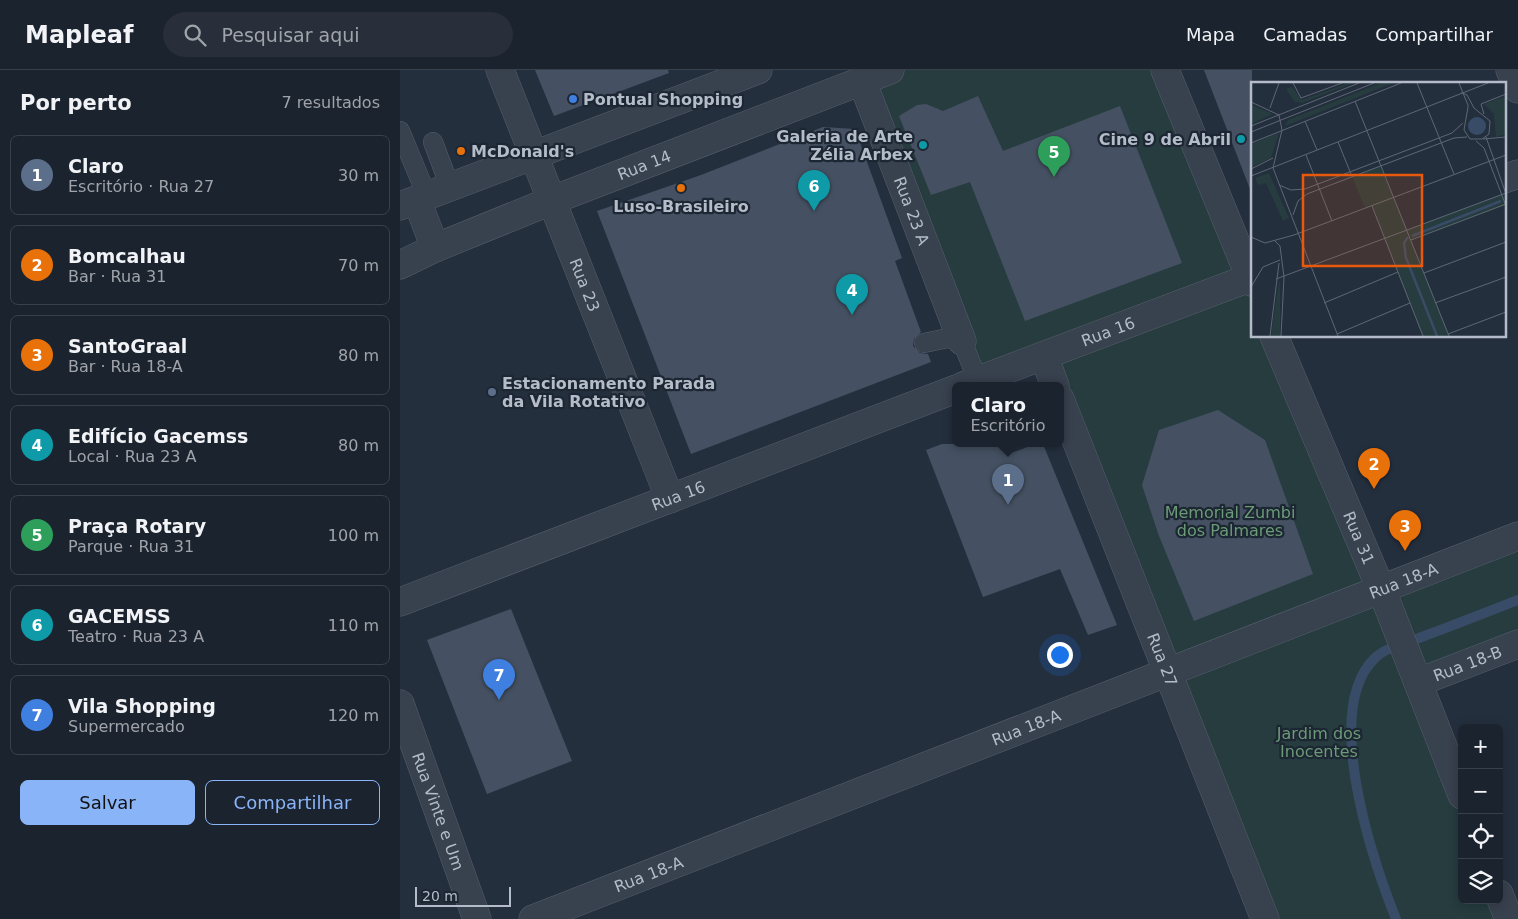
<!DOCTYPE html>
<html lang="pt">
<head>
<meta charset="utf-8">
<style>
	body { margin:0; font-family:"DejaVu Sans",sans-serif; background:#282f3a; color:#f1f3f6 }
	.controls { position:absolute; right:15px; bottom:15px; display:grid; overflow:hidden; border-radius:8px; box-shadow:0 2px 12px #0003 }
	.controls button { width:45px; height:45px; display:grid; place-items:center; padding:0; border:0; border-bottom:1px solid #39404a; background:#1b232e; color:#f1f3f6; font:25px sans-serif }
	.scale { position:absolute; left:15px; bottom:12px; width:96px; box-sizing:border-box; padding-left:5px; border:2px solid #b4bcc9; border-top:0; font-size:14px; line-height:18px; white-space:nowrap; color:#b4bcc9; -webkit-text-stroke:4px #1d2633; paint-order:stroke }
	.you { position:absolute; left:659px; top:584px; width:18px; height:18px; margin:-12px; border:4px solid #fff; border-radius:50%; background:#1a73e8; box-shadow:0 0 0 8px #1a73e833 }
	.badge { display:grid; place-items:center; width:32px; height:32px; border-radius:50%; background:#8ab4f8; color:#fff; font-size:16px; font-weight:700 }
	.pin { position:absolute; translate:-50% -41px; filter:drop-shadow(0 1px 2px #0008) }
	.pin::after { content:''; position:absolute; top:26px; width:18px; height:15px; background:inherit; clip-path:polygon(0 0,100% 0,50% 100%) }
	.popup { position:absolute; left:552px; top:312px; width:112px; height:65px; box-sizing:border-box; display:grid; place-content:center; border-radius:8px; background:#1b232e; filter:drop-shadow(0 1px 4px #0005); font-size:16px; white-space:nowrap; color:#a0a4aa }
	.popup b { font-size:19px; color:#f1f3f6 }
	.popup::after { content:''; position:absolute; left:50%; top:100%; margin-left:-10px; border:10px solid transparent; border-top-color:#1b232e }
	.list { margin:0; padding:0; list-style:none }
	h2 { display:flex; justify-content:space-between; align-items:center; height:65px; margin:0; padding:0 20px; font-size:21px }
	h2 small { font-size:16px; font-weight:400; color:#a0a4aa }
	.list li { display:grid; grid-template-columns:32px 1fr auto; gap:15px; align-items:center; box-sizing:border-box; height:80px; margin:0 10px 10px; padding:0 10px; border:1px solid #39404a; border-radius:8px }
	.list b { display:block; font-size:19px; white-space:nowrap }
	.list p { margin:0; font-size:16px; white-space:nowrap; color:#a0a4aa }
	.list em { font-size:16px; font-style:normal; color:#a0a4aa }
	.actions { display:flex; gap:10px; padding:15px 20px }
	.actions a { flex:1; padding:11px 0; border:1px solid #8ab4f8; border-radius:8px; text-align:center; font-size:18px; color:#8ab4f8 }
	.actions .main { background:#8ab4f8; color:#111 }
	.icon { flex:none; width:28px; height:28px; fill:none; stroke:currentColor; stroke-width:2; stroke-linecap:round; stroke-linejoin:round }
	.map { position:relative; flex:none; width:1118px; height:849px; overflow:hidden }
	header { display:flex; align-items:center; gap:30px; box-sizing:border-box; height:70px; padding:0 25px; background:#1b232e; border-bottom:1px solid #39404a }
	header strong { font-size:24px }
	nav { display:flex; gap:28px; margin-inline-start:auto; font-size:18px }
	.search { width:350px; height:45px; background:#282f3a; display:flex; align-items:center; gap:12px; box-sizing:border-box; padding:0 18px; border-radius:28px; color:#a0a4aa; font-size:19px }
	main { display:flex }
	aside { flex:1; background:#1b232e }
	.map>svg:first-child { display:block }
</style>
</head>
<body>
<header>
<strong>Mapleaf</strong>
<div class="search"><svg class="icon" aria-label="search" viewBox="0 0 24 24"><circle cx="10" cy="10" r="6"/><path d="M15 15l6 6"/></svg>Pesquisar aqui</div>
<nav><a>Mapa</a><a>Camadas</a><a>Compartilhar</a></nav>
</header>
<main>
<aside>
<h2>Por perto<small>7 resultados</small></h2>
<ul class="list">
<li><span class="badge" style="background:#5c6f8a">1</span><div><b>Claro</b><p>Escritório · Rua 27</p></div><em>30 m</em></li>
<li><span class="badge" style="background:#e8710a">2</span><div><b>Bomcalhau</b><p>Bar · Rua 31</p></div><em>70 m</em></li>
<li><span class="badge" style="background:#e8710a">3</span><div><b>SantoGraal</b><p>Bar · Rua 18-A</p></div><em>80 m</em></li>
<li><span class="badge" style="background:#0f9aa8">4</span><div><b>Edifício Gacemss</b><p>Local · Rua 23 A</p></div><em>80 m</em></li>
<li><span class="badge" style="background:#2e9e5b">5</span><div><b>Praça Rotary</b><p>Parque · Rua 31</p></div><em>100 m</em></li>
<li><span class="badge" style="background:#0f9aa8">6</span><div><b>GACEMSS</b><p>Teatro · Rua 23 A</p></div><em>110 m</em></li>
<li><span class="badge" style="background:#3f7fe0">7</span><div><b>Vila Shopping</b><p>Supermercado</p></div><em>120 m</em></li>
</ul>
<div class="actions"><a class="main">Salvar</a><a>Compartilhar</a></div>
</aside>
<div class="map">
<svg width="1118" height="849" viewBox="0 0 1118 849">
	<rect width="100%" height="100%" fill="#242f3e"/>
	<polygon fill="#263c3f" points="490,0 765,0 852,212 852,266 874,266 980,518 1118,466 1118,574 1019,612 1062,725 1062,830 1099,830 1109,849 865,849 643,286 578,311 468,27"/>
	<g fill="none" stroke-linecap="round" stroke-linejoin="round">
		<path stroke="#394c67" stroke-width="10" d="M 996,849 C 973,791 921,639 975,588 C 986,577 1005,574 1019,568 C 1052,556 1085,543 1118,530"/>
	</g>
	<g fill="#455162">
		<polygon points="135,0 268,0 269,3 154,46"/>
		<polygon points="804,0 852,0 852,118 850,119"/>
		<polygon points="578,26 603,81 720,36 782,193 625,251 570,112 531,125 499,46 517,35 526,34 543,41"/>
		<polygon points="423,57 455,59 502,188 495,191 521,262 514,269 513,276 520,283 528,284 531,292 291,384 197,141 301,105"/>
		<polygon points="818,340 865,370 913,504 794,551 759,466 742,415 759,360"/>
		<polygon points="542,374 604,374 608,384 636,374 643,374 717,555 688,565 660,499 583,527 526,380"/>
		<polygon points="111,539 172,691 87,724 27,570"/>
	</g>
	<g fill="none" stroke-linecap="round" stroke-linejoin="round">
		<g stroke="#565f6c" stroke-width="20">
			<g id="service">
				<polyline points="0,61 27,126"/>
				<polyline points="33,72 50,117"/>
				<polyline points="524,273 548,268 562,271 578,311"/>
			</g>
		</g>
		<g stroke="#565f6c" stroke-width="29">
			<g id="pedestrian">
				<polyline points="1110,0 1118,19"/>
				<path id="s1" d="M 462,11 L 562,271"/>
			</g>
		</g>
		<g stroke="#565f6c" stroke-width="29">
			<g id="minor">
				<path id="s2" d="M 100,0 L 270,429"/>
				<polyline points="765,0 852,212"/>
				<polyline points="17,130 35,178"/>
				<polyline points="0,136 358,0"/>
				<path id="s3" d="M 0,195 L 35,178 L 153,130 L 490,0"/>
				<path id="s4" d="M 874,266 L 988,536 L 1062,725"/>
				<polyline points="644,286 655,316"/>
				<path id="s5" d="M 660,329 L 865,849"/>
				<path id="s6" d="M 1019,612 L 1118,574"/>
				<polyline points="1099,824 1109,849"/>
				<path id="s7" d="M 133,849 L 1118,466"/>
			</g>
		</g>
		<g stroke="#565f6c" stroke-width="29">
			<g id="tertiary">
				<polyline points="1104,109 1118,104"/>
				<path id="s8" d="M 563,316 L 852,207"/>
				<path id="s9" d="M 0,532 L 556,319"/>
				<path id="s10" d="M 0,634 L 77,849"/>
			</g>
		</g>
		<use href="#service" stroke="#38414e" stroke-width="19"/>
		<use href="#pedestrian" stroke="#38414e" stroke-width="28"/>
		<use href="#minor" stroke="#38414e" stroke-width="28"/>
		<use href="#tertiary" stroke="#38414e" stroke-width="28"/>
	</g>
	<circle fill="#3f7fe0" stroke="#1d2633" stroke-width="2" cx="173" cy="29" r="5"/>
	<g fill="#0f9aa8" stroke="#1d2633" stroke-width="2">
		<circle cx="841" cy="69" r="5"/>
		<circle cx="523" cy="75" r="5"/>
	</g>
	<g fill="#e8710a" stroke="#1d2633" stroke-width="2">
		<circle cx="61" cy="81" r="5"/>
		<circle cx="281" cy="118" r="5"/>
	</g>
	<circle fill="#5c6f8a" stroke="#1d2633" stroke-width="2" cx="92" cy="322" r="5"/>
	<g text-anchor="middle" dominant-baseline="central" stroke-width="4.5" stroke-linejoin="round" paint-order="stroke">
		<g font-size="16" font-weight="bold" fill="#b4bcc9" stroke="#1d2633" text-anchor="start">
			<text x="183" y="29">Pontual Shopping</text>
			<text x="513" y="66" text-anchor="end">Galeria de Arte<tspan x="513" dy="18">Zélia Arbex</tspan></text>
			<text x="831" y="69" text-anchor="end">Cine 9 de Abril</text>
			<text x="71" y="81">McDonald's</text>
			<text x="281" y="136" text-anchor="middle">Luso-Brasileiro</text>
			<text x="102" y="313">Estacionamento Parada<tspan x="102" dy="18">da Vila Rotativo</tspan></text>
		</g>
		<g font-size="16" fill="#b4bcc9" stroke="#1d2633">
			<text stroke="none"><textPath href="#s3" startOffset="264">Rua 14</textPath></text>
			<text stroke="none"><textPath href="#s1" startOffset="139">Rua 23 A</textPath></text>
			<text stroke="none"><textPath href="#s2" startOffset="231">Rua 23</textPath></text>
			<text stroke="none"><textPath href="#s8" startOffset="155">Rua 16</textPath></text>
			<text stroke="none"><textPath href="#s9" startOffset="298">Rua 16</textPath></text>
			<text stroke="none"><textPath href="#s4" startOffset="219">Rua 31</textPath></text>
			<text stroke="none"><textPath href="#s7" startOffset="934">Rua 18-A</textPath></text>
			<text stroke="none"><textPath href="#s5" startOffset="280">Rua 27</textPath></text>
			<text stroke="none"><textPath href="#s6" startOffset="52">Rua 18-B</textPath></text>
			<text stroke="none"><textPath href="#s7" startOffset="529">Rua 18-A</textPath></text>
			<text stroke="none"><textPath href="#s10" startOffset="114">Rua Vinte e Um</textPath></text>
			<text stroke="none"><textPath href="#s7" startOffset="124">Rua 18-A</textPath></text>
		</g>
		<g font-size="16" fill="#6b9a76" stroke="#1d2633">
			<text x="830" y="442">Memorial Zumbi<tspan x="830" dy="18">dos Palmares</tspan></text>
			<text x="919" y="663">Jardim dos<tspan x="919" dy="18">Inocentes</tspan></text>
		</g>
	</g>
	<g transform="translate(851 12)">
		<rect width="255" height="255" fill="#242f3e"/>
		<path d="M 97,1 L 102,1 L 51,21 L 43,19 L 35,7 L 41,5 L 51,18 ZM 130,1 L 142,1 L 34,44 L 37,38 ZM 255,14 L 255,52 L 245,55 L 243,32 L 233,22 ZM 0,23 L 22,32 L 0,42 ZM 28,51 L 20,76 L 0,85 L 0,62 ZM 129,84 L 156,148 L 251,112 L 255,123 L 160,158 L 198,254 L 172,254 L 121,124 L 114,126 L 101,95 ZM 18,91 L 38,136 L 32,139 L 15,101 L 7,103 L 4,96 ZM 29,199 L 29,254 L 20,254 L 28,200 Z" fill="#263c3f"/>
		<path d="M217 44a9 9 0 1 1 18 0a9 9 0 1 1-18 0Z" fill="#394c67"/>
		<path fill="none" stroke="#394c67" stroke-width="2.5" d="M 161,154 L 250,119M 157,155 L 153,161 L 155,176 L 186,254"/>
		<path fill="none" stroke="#5e6776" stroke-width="1" d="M 42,1 L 50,16 L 91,1M 166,1 L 203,92M 208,1 L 212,11 L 217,23 L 217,25 L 213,48 L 219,57 L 231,57 L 238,52 L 239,39 L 223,26 L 216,13 L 214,12 L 213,12 L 212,11 L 210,11M 104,19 L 198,254M 0,20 L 28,33 L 31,48 L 22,86 L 87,254M 19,26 L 28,1M 233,32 L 230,22 L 255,12M 54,39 L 66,68M 0,44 L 108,1M 0,50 L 123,1M 235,55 L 255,112M 232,57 L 255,55M 225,59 L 233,66 L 255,124M 87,60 L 100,92M 0,61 L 150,1M 55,73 L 81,139M 0,87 L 22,76M 0,94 L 237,1M 28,103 L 40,108 L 54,107 L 201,51 L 212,41M 121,124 L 172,254M 42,133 L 47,119 L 56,112 L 203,56 L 216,55M 0,155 L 14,161 L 43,153 L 255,73M 160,158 L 255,122M 24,159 L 29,164 L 33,195 L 30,254M 173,191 L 255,160M 25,197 L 255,111M 0,205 L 12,185 L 29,178M 73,221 L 147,190M 184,221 L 255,195M 86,252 L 159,221M 197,252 L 255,230M 19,254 L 28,181"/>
		<path fill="#e8590c" fill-opacity="0.15" stroke="#e8590c" stroke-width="2.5" d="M 52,93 L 171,93 L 171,184 L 52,184 Z"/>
		<rect width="255" height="255" fill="none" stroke="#b4bcc9" stroke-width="2.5"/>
	</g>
</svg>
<div class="controls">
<button>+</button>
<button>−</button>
<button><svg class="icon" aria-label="locate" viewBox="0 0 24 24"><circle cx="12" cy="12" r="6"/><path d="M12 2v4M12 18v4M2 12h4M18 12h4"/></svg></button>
<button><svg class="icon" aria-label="layers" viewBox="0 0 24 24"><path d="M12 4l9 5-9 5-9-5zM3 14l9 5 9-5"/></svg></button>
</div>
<div class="scale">20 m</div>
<div class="you"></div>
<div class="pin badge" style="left:608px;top:435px;background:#5c6f8a">1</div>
<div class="popup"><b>Claro</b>Escritório</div>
<div class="pin badge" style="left:974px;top:419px;background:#e8710a">2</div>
<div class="pin badge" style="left:1005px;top:481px;background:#e8710a">3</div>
<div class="pin badge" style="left:452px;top:245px;background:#0f9aa8">4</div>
<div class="pin badge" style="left:654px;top:107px;background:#2e9e5b">5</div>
<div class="pin badge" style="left:414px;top:141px;background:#0f9aa8">6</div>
<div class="pin badge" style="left:99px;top:630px;background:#3f7fe0">7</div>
</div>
</main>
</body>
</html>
